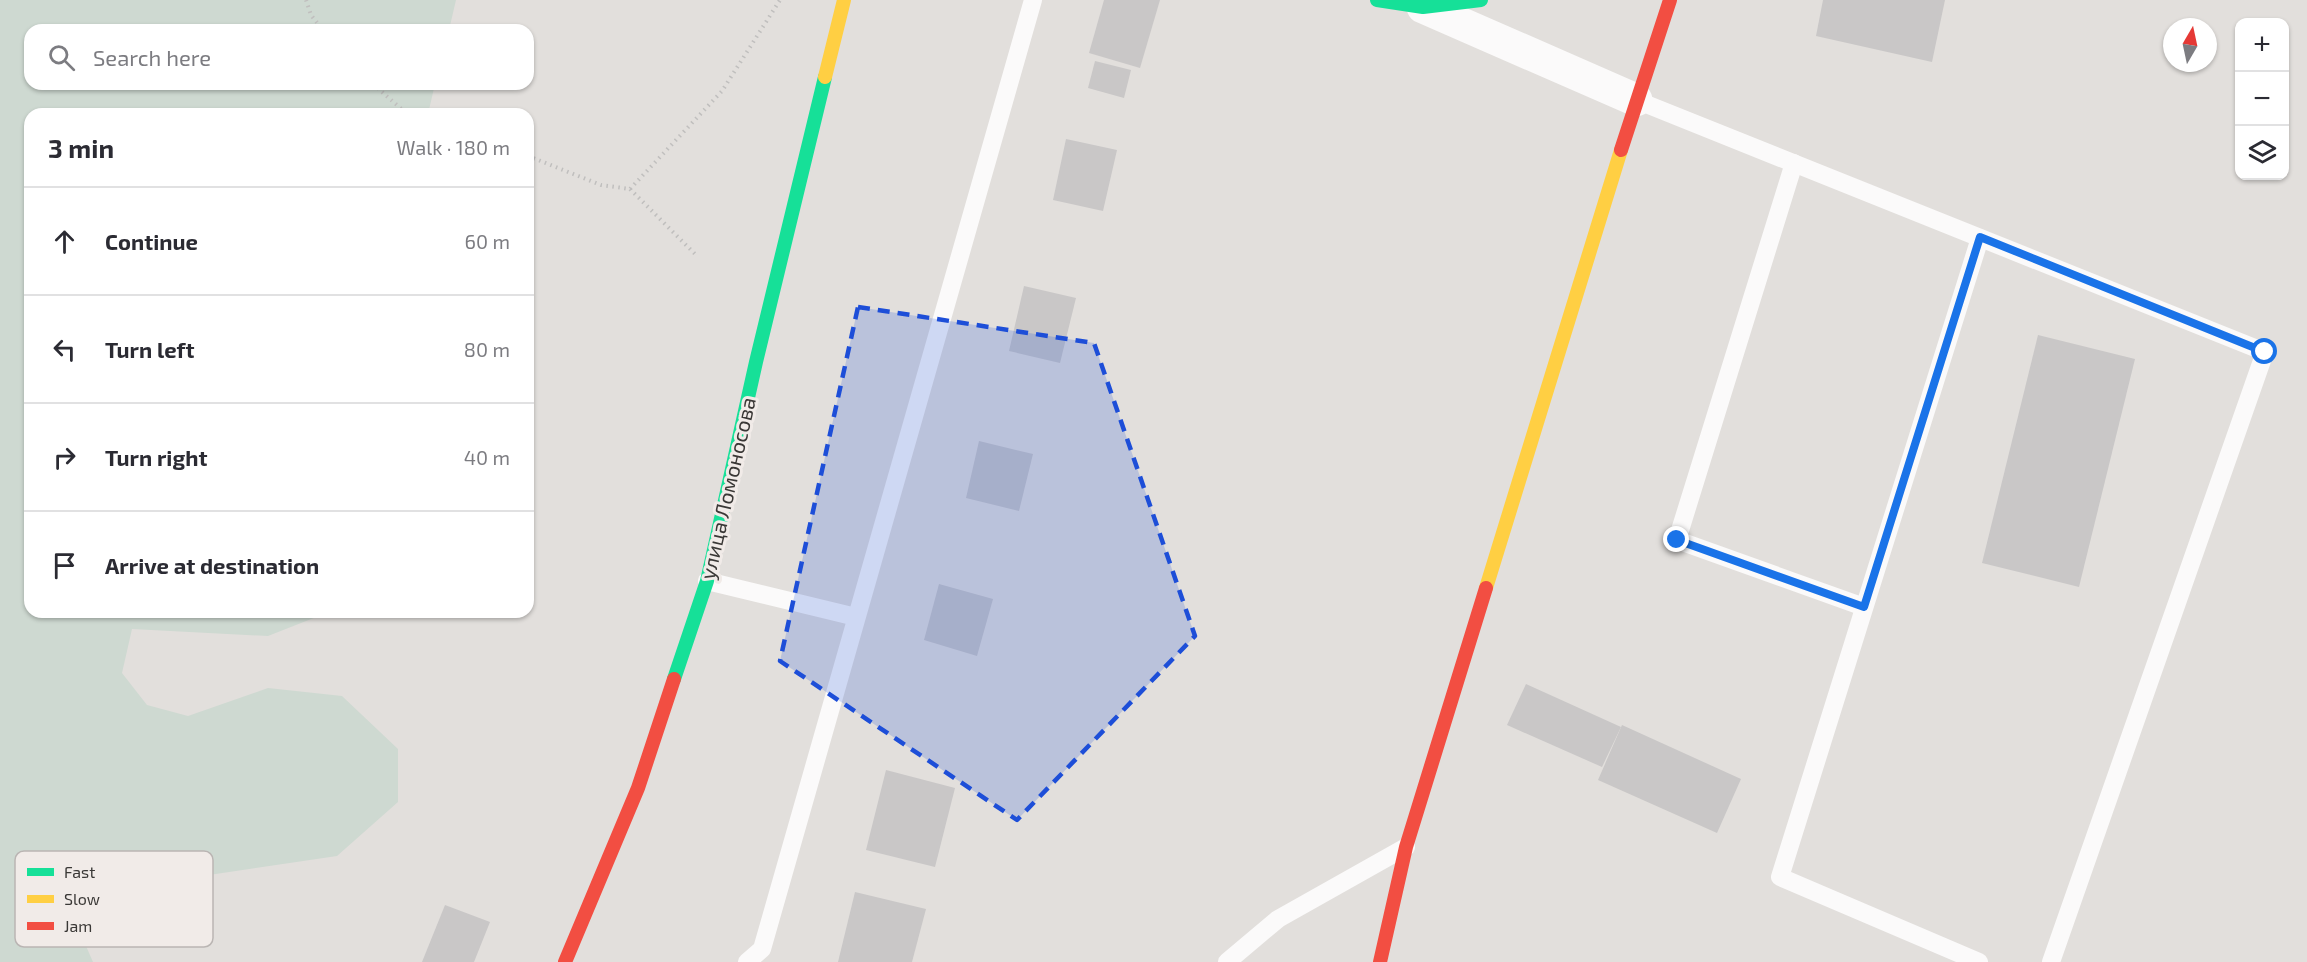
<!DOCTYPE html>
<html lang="en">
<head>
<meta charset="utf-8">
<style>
	body { margin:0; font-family:"Exo 2",sans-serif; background:#f7f7f7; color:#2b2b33 }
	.controls { position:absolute; right:18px; top:18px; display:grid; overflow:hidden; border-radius:12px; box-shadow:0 2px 4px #0004 }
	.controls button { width:54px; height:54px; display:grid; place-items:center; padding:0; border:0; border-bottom:2px solid #e1e1e2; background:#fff; color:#2b2b33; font:30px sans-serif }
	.compass { position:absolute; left:2163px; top:18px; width:54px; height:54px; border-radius:50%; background:#fff; box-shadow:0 2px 4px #0004; rotate:9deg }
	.stop { position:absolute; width:18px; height:18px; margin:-14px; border:4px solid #1a73e8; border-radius:50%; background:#fff }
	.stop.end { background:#1a73e8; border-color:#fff; box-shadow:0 2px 6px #0008 }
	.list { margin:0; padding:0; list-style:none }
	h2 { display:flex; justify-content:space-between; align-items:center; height:78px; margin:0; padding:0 24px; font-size:26px }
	h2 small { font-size:20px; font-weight:400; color:#7c7c81 }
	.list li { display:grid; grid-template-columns:39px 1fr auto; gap:18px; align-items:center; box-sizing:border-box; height:108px; padding:0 24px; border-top:2px solid #e1e1e2 }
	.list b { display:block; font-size:22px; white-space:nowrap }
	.list em { font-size:20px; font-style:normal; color:#7c7c81 }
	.icon { flex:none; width:33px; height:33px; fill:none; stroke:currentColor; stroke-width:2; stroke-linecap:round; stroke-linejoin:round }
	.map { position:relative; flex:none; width:2307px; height:962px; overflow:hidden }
	.search { position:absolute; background:#fff; box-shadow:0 2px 4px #0004; left:24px; top:24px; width:510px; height:66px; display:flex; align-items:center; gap:15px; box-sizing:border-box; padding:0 21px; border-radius:18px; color:#7c7c81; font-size:22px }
	.panel { position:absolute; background:#fff; box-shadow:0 2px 4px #0004; left:24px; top:108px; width:510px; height:510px; border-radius:18px }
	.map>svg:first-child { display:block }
</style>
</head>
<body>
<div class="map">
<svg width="2307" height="962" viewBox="0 0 2307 962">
	<rect width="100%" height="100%" fill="#e2dfdc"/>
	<polygon fill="#ced9d1" points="0,0 456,0 449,30 30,30 30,84 435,84 428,114 30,114 30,612 329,612 268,636 132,629 122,673 147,705 188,716 268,688 342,696 398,749 398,802 337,856 88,893 75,921 93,962 0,962"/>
	<g fill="#c9c7c7">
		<polygon points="1104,0 1160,0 1140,68 1089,53"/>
		<polygon points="1823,0 1945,0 1932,62 1816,36"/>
		<polygon points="1095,61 1131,70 1124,98 1088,88"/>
		<polygon points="1066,139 1117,150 1103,211 1053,200"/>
		<polygon points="1024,286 1076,298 1060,363 1009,351"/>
		<polygon points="2038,335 2135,359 2079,587 1982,563"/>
		<polygon points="979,441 1033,454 1019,511 966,498"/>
		<polygon points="939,584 993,599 977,656 924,640"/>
		<polygon points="1526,684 1621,727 1602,767 1507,725"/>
		<polygon points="1622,725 1741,779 1717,833 1598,780"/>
		<polygon points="886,770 955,788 935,867 866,850"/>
		<polygon points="855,892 926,909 912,962 838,962"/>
		<polygon points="445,905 490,922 474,962 422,962"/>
	</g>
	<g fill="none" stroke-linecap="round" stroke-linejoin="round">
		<g stroke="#c0bfbe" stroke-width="4" stroke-dasharray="1.5 4.5" stroke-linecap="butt">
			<polyline points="306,0 311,15 323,30"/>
			<polyline points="373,84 407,114"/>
			<polyline points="528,156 601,185 630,189 722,91 780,0"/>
			<polyline points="630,189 696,255"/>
		</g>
		<g stroke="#fbfafa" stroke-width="18">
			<polyline points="1636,100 2265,352 2051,962"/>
			<polyline points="1794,163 1677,540 1864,607"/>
			<polyline points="707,581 856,617"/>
			<polyline points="747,962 762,949 1033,0"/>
			<polyline points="1227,962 1278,919 1406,847"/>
			<polyline points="1979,962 1780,877 1980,238"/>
		</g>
		<polyline stroke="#fbfafa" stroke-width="33" points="1423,7 1636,100"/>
		<g stroke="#16e098" stroke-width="14">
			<polyline points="1377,0 1423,7 1481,0"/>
			<polyline points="674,679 707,581 756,362 825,77"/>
		</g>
		<g stroke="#ffcf43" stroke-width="14">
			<polyline points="825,77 844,0"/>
			<polyline points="1486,588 1621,150"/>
		</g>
		<g stroke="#f24e42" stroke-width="14">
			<polyline points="1621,150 1670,0"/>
			<polyline points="565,962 638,788 674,679"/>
			<polyline points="1380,962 1406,847 1486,588"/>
		</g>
	</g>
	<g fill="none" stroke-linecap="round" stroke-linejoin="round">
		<polyline stroke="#1a73e8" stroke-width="8" points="1677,540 1864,607 1980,237 2265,352"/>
	</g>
	<path fill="#1d4ed8" fill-opacity="0.2" stroke="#1d4ed8" stroke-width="4.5" stroke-dasharray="12 8" stroke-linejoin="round" d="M 858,307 L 1094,343 L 1195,636 L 1017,820 L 780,661 Z"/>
	<g text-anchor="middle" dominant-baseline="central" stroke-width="6" stroke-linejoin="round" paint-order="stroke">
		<g font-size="21" fill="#3a3836" stroke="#f1ebe8">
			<text transform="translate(727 488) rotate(-77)">улица Ломоносова</text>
		</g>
	</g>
	<rect x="15" y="851" width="198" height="96" rx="9" fill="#f1ebe8" stroke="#bab5b3" stroke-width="1.5"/>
	<rect x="27" y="868" width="27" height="8" fill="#16e098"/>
	<rect x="27" y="895" width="27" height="8" fill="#ffcf43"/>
	<rect x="27" y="922" width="27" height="8" fill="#f24e42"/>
	<g font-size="16" fill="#3a3836">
		<text x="64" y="878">Fast</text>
		<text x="64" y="905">Slow</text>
		<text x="64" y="932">Jam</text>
	</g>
</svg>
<div class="controls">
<button>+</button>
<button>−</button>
<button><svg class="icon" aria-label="layers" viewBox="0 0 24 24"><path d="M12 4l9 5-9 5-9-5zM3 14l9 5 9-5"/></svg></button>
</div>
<svg class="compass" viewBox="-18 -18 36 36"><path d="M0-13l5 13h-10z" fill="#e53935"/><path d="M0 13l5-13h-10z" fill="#7c7c81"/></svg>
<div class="stop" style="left:2265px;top:352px"></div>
<div class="stop end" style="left:1677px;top:540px"></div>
<div class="search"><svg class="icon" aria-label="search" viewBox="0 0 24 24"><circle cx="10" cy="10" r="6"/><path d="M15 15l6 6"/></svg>Search here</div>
<section class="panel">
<h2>3 min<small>Walk · 180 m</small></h2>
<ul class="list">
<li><svg class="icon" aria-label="ahead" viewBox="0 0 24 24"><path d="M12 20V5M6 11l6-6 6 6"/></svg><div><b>Continue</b></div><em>60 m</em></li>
<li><svg class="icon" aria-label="left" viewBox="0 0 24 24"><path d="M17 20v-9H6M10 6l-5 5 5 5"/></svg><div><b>Turn left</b></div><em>80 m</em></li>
<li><svg class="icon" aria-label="right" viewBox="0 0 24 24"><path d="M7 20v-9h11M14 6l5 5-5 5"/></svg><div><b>Turn right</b></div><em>40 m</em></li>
<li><svg class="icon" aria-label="arrive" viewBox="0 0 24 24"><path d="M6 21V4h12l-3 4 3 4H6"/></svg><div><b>Arrive at destination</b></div></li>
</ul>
</section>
</div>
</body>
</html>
